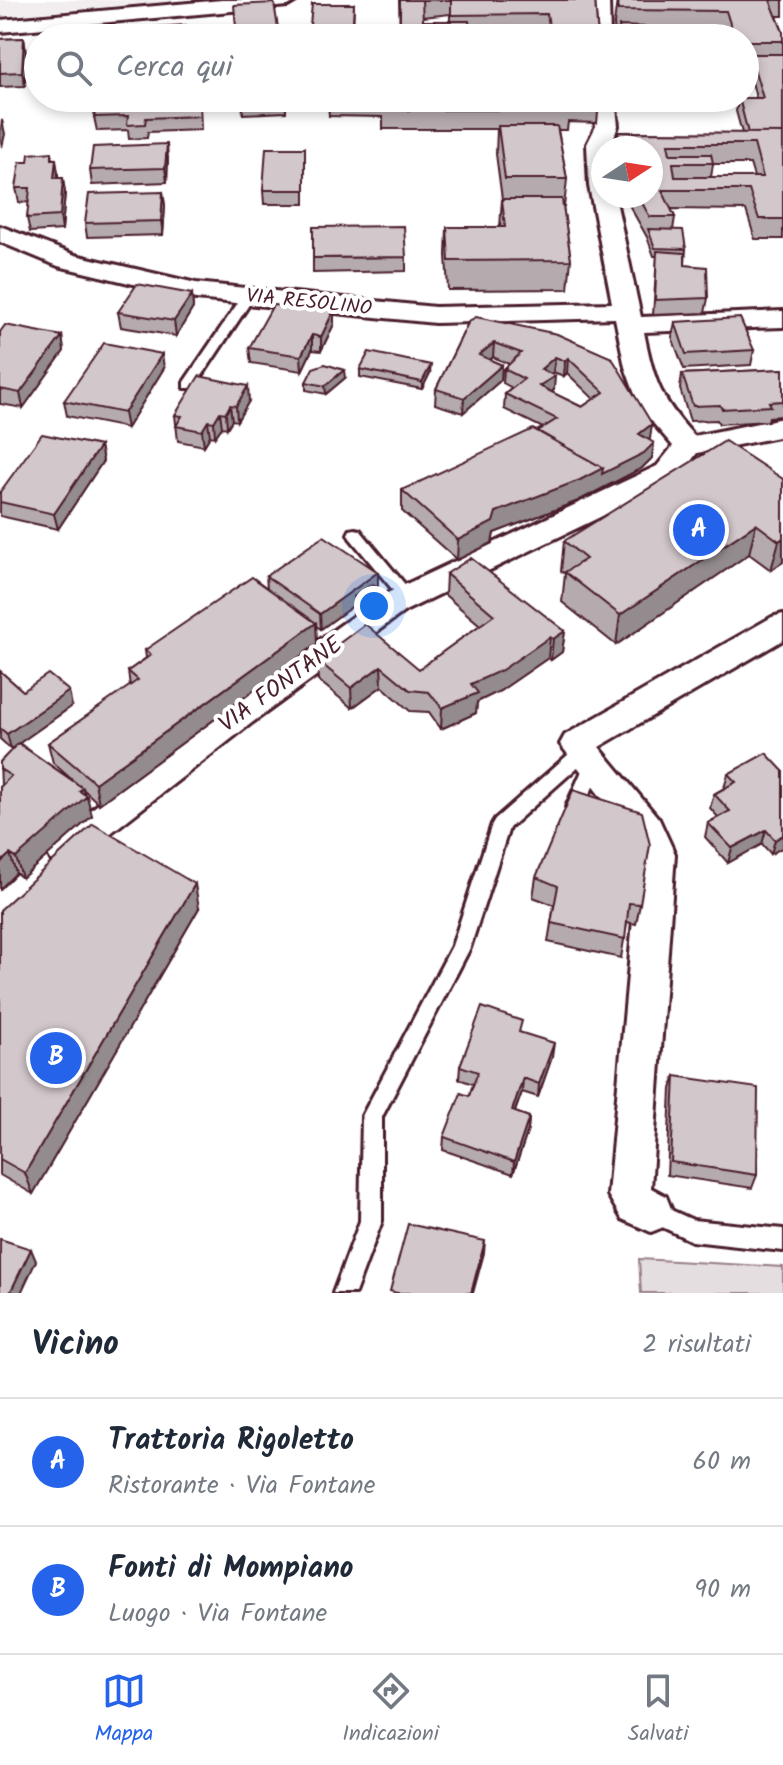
<!DOCTYPE html>
<html lang="it">
<head>
<meta charset="utf-8">
<style>
	body { margin:0; font-family:Kalam,sans-serif; background:#f6f6f7; color:#1f2937 }
	.compass { position:absolute; left:591px; top:136px; width:72px; height:72px; border-radius:50%; background:#fff; box-shadow:0 4px 12px #0003; rotate:78deg }
	.you { position:absolute; left:374px; top:606px; width:28px; height:28px; margin:-20px; border:6px solid #fff; border-radius:50%; background:#1a73e8; box-shadow:0 0 0 12px #1a73e833 }
	.badge { display:grid; place-items:center; width:52px; height:52px; border-radius:50%; background:#2563eb; color:#fff; font-size:26px; font-weight:700 }
	.pin { position:absolute; translate:-50% -50%; border:4px solid #fff; box-shadow:0 2px 8px #0006 }
	.list { margin:0; padding:0; list-style:none }
	h2 { display:flex; justify-content:space-between; align-items:center; height:104px; margin:0; padding:0 32px; font-size:34px }
	h2 small { font-size:26px; font-weight:400; color:#747a83 }
	.list li { display:grid; grid-template-columns:52px 1fr auto; gap:24px; align-items:center; box-sizing:border-box; height:128px; padding:0 32px; border-top:2px solid #e0e1e3 }
	.list b { display:block; font-size:30px; white-space:nowrap }
	.list p { margin:0; font-size:26px; white-space:nowrap; color:#747a83 }
	.list em { font-size:26px; font-style:normal; color:#747a83 }
	.icon { flex:none; width:44px; height:44px; fill:none; stroke:currentColor; stroke-width:2; stroke-linecap:round; stroke-linejoin:round }
	.map { position:relative; flex:none; width:783px; height:1293px; overflow:hidden }
	.search { position:absolute; background:#fff; box-shadow:0 4px 12px #0003; left:24px; right:24px; top:24px; height:88px; display:flex; align-items:center; gap:20px; box-sizing:border-box; padding:0 28px; border-radius:44px; color:#747a83; font-size:30px }
	.sheet { height:360px; background:#fff }
	nav { display:flex; justify-content:space-around; align-items:center; box-sizing:border-box; height:112px; border-top:2px solid #e0e1e3; background:#fff; font-size:22px; color:#747a83 }
	nav a { display:grid; justify-items:center; gap:4px }
	nav .on { color:#2563eb }
	.map>svg:first-child { display:block }
</style>
</head>
<body>
<div class="map">
<svg width="783" height="1293" viewBox="0 0 783 1293">
	<rect width="100%" height="100%" fill="#fff"/>
	<filter id="ink" filterUnits="userSpaceOnUse"><feTurbulence type="fractalNoise" baseFrequency=".0125" numOctaves="2"/><feDisplacementMap in="SourceGraphic" scale="16" xChannelSelector="R" yChannelSelector="G"/><feConvolveMatrix kernelMatrix="1 2 1 2 8 2 1 2 1" color-interpolation-filters="sRGB"/></filter>
	<g filter="url(#ink)">
		<polygon fill="#f2eeef" points="0,0 188,0 0,16"/>
		<polygon fill="#e5dee0" stroke="#987e86" stroke-width="2" points="639,1259 783,1267 783,1293 641,1293"/>
		<g fill="none" stroke-linecap="round" stroke-linejoin="round">
			<g stroke="#4a1f2b" stroke-width="6">
				<g id="lane">
					<polygon points="248,293 254,297 194,388 184,388 184,382 244,294"/>
					<polygon points="355,529 360,530 412,593 415,597 412,601 402,601 350,538 348,534 350,530"/>
					<polygon points="583,745 589,747 591,752 589,757 509,828 470,948 382,1117 382,1221 355,1293 333,1293 360,1221 362,1116 452,946 492,824 495,819 577,747"/>
					<polygon points="594,757 600,759 603,764 584,807 581,812 575,814 569,812 566,807 585,764 588,759"/>
					<polygon points="651,1201 693,1220 783,1229 783,1251 692,1241 643,1218 640,1211 643,1204"/>
				</g>
			</g>
			<g stroke="#4a1f2b" stroke-width="6">
				<g id="street">
					<polygon points="222,0 298,0 288,6 0,32 0,20"/>
					<polygon points="589,0 609,0 610,38 590,38"/>
					<path d="M 593,98 L 615,98 L 618,126 L 610,148 L 603,148 L 603,196 L 615,196 L 641,317 L 783,311 L 783,327 L 644,332 C 654,382 660,398 694,436 L 783,418 L 783,436 L 697,453 L 677,480 L 405,611 L 253,722 L 112,832 L 79,864 L 66,869 L 53,864 L 48,854 L 53,844 L 88,812 L 229,704 L 383,595 L 657,466 L 673,446 L 640,408 L 625,367 L 615,318 L 435,323 L 196,299 L 58,266 L 0,242 L 0,226 L 75,255 L 196,283 L 435,307 L 612,303 L 589,186 L 587,144 L 596,126 Z"/>
					<polygon points="783,614 783,640 599,747 659,819 675,854 651,1188 666,1196 672,1211 666,1226 651,1232 622,1219 608,1195 639,854 632,837 560,744 565,735 772,617"/>
				</g>
			</g>
			<use href="#lane" fill="#fff" fill-rule="evenodd"/>
			<use href="#street" fill="#fff" fill-rule="evenodd"/>
		</g>
		<g fill="#b5abaf" stroke="#4a1f2b" stroke-width="2" fill-rule="evenodd">
			<path d="M 399,0 L 595,0 L 598,38 L 546,38 L 545,32 L 470,33 L 400,38 ZM 450,14 L 450,21 L 423,21 L 423,17 Z"/>
			<path d="M 617,0 L 783,0 L 783,16 L 777,16 L 783,32 L 783,239 L 755,239 L 746,210 L 671,209 L 675,217 L 673,230 L 686,249 L 685,265 L 708,298 L 705,313 L 653,315 L 657,256 L 654,256 L 647,237 L 624,196 L 651,196 L 651,148 L 616,148 L 618,132 L 742,133 L 736,111 L 739,98 L 756,98 L 752,82 L 745,82 L 745,38 L 618,38 L 618,36 L 615,36 L 614,24 ZM 713,164 L 750,164 L 754,177 L 711,177 Z"/>
			<polygon points="354,4 353,38 310,38 309,36"/>
			<polygon points="24,38 26,52 25,86 0,87 0,39"/>
			<polygon points="242,98 286,98 286,112 243,114"/>
			<polygon points="328,102 599,103 597,123 568,122 567,130 558,130 567,179 564,207 563,207 571,260 568,289 448,290 446,255 447,227 500,227 502,199 496,154 497,129 383,129 383,117 329,116"/>
			<polygon points="200,104 201,130 148,132 147,138 129,139 128,130 97,131 94,117 137,106"/>
			<polygon points="305,148 305,204 264,204 263,190"/>
			<polygon points="168,158 167,182 92,185 90,170"/>
			<polygon points="54,159 58,173 58,178 65,192 62,230 30,232 27,218 29,202 19,203 16,188"/>
			<polygon points="163,192 165,206 163,235 87,237 85,223"/>
			<polygon points="406,257 406,271 313,273 313,258"/>
			<polygon points="192,294 193,308 176,336 121,327 118,312"/>
			<polygon points="334,310 334,324 321,351 312,350 302,371 251,363 249,348"/>
			<path d="M 469,321 L 557,334 L 652,424 L 649,440 L 652,458 L 642,468 L 578,501 L 494,533 L 492,543 L 457,560 L 402,511 L 402,490 L 543,428 L 504,409 L 505,394 L 512,388 L 503,383 L 504,369 L 509,364 L 493,357 L 490,360 L 502,365 L 501,380 L 463,413 L 435,404 L 436,389 ZM 553,372 L 564,376 L 567,373 L 594,399 L 582,407 L 551,392 L 554,390 L 551,374 Z"/>
			<polygon points="675,322 754,350 751,365 684,369 672,337"/>
			<polygon points="0,332 62,336 64,351 23,408 0,404"/>
			<polygon points="164,368 127,428 67,416 64,401"/>
			<polygon points="360,369 430,373 422,389 360,377"/>
			<polygon points="783,369 783,416 769,417 768,421 719,424 717,420 690,421 680,389 682,374"/>
			<polygon points="345,378 326,394 306,390 306,382"/>
			<polygon points="249,401 237,421 232,420 227,428 222,427 215,437 210,436 204,446 178,441 175,415"/>
			<polygon points="100,446 103,461 58,529 0,516 0,492"/>
			<polygon points="783,479 783,562 771,570 749,554 616,645 562,602 565,574 561,571 564,541"/>
			<polygon points="378,572 377,588 382,591 382,599 364,612 354,605 321,629 316,626 317,644 99,804 83,789 92,816 22,878 16,873 0,889 0,787 1,786 0,762 18,744 11,749 0,739 0,671 23,691 72,706 19,743 77,784 53,763 48,743 130,686 128,671 146,658 145,650 267,588 266,576"/>
			<polygon points="446,574 565,631 562,652 551,660 548,658 500,691 477,702 476,713 441,729 429,712 410,711 382,686 352,708 318,680 317,660 419,669 480,625 445,595"/>
			<polygon points="783,771 783,847 771,854 762,844 728,863 705,837 708,823 718,817 710,808 714,794 724,788 728,774"/>
			<polygon points="536,877 640,904 636,924 627,922 621,958 548,942 554,905 533,897"/>
			<polygon points="199,908 33,1194 0,1175 0,910"/>
			<polygon points="521,1033 552,1057 538,1097 522,1092 515,1112 529,1117 528,1130 513,1174 443,1150 444,1137 469,1096 473,1084 459,1079 460,1066"/>
			<polygon points="675,1076 757,1175 752,1188 667,1175 671,1089"/>
		</g>
		<g fill="#938b8e" stroke="#4a1f2b" stroke-width="2">
			<polygon points="24,38 26,52 25,86 22,72"/>
			<polygon points="2,120 5,134 2,147 0,135"/>
			<polygon points="167,144 168,158 167,182 165,168"/>
			<polygon points="56,159 58,173 57,193 54,178"/>
			<polygon points="63,178 65,192 62,230 60,216"/>
			<polygon points="163,192 165,206 163,235 161,221"/>
			<polygon points="192,294 193,308 176,336 174,321"/>
			<polygon points="334,310 334,324 321,351 321,337"/>
			<polygon points="312,335 312,350 302,371 301,356"/>
			<polygon points="62,336 64,351 23,408 20,393"/>
			<polygon points="494,343 493,357 479,370 479,355"/>
			<polygon points="162,354 164,368 127,428 124,413"/>
			<polygon points="555,357 553,372 540,384 541,369"/>
			<polygon points="568,358 567,373 564,376 565,361"/>
			<polygon points="431,365 430,373 422,389 422,382"/>
			<polygon points="502,365 501,380 463,413 464,398"/>
			<polygon points="344,370 345,378 326,394 325,386"/>
			<polygon points="555,376 554,390 538,401 539,386"/>
			<polygon points="248,386 249,401 237,421 236,406"/>
			<polygon points="230,405 232,420 227,428 226,413"/>
			<polygon points="220,412 222,427 215,437 214,422"/>
			<polygon points="208,421 210,436 204,446 202,431"/>
			<polygon points="652,424 650,439 637,449 639,434"/>
			<polygon points="654,443 652,458 642,468 578,501 494,533 492,543 457,560 458,540 496,512"/>
			<polygon points="100,446 103,461 58,529 54,514"/>
			<polygon points="756,524 749,554 616,645 620,615"/>
			<polygon points="783,538 783,562 771,570 779,541"/>
			<polygon points="378,572 378,588 360,601 354,597 354,605 321,629 320,614"/>
			<polygon points="382,591 382,599 364,612 364,604"/>
			<polygon points="316,623 317,644 99,804 95,783"/>
			<polygon points="565,631 562,652 551,660 553,639"/>
			<polygon points="550,637 548,658 500,691 477,702 476,713 441,729 442,708 471,684"/>
			<polygon points="381,666 382,686 352,708 351,688"/>
			<polygon points="69,691 72,706 11,749 7,734"/>
			<polygon points="83,788 85,798 87,796 92,816 22,878 16,858"/>
			<polygon points="766,830 762,844 728,863 732,848"/>
			<polygon points="783,835 783,847 771,854 775,840"/>
			<polygon points="10,854 16,873 0,889 0,863"/>
			<polygon points="195,884 199,908 33,1194 25,1173"/>
			<polygon points="554,1043 552,1057 538,1097 539,1084"/>
			<polygon points="523,1078 522,1092 510,1124 512,1111"/>
			<polygon points="529,1117 528,1130 513,1174 514,1162"/>
			<polygon points="485,1241 484,1253 473,1293 471,1293"/>
			<polygon points="31,1249 36,1261 21,1293 10,1293"/>
		</g>
		<g fill="#d2c7cb" stroke="#4a1f2b" stroke-width="2" fill-rule="evenodd">
			<polygon points="400,0 422,0 423,21 469,21 470,38 400,38"/>
			<polygon points="451,0 595,0 598,38 551,38 547,14 451,15"/>
			<polygon points="617,0 770,0 783,32 783,41 745,41 745,38 620,38 619,26 732,30 726,11 618,10"/>
			<polygon points="274,3 278,28 284,28 285,38 237,38 234,5"/>
			<polygon points="312,4 354,4 352,36 309,36"/>
			<polygon points="186,25 187,38 122,38 121,29"/>
			<polygon points="98,35 97,38 39,38"/>
			<polygon points="24,38 22,72 0,73 0,39"/>
			<polygon points="745,54 783,54 783,133 748,133 739,98 763,98 754,68 745,68"/>
			<polygon points="329,98 384,98 383,103 328,102"/>
			<polygon points="384,98 598,98 599,103 568,103 569,110 383,110"/>
			<polygon points="118,99 136,99 135,106 200,104 200,116 146,118 145,124 127,125 128,116 94,117 96,107 117,106"/>
			<polygon points="498,126 557,126 567,179 505,179"/>
			<path d="M 618,132 L 783,133 L 783,219 L 759,219 L 749,190 L 662,190 L 675,217 L 650,217 L 638,196 L 651,196 L 651,148 L 621,148 ZM 668,144 L 754,144 L 763,177 L 675,177 L 673,163 L 713,163 L 711,154 L 670,154 Z"/>
			<polygon points="167,144 165,168 90,170 93,147"/>
			<polygon points="266,148 305,148 305,190 263,190"/>
			<polygon points="52,152 52,159 56,159 54,178 63,178 60,216 27,218 30,188 16,188 20,162 28,162 29,154"/>
			<polygon points="163,192 161,221 85,223 89,194"/>
			<polygon points="502,199 562,199 571,260 449,261 447,227 505,227"/>
			<polygon points="404,226 406,257 313,258 313,227"/>
			<polygon points="648,229 683,230 686,249 655,248"/>
			<polygon points="657,251 685,253 685,265 707,267 708,298 655,300"/>
			<polygon points="137,284 192,294 174,321 118,312"/>
			<polygon points="273,305 334,310 321,337 312,335 301,356 249,348"/>
			<path d="M 476,317 L 557,334 L 612,358 L 652,424 L 639,434 L 654,443 L 644,453 L 602,474 L 603,468 L 538,431 L 557,419 L 505,394 L 524,379 L 504,369 L 521,353 L 494,343 L 479,355 L 502,365 L 464,398 L 436,389 L 469,321 ZM 555,357 L 565,361 L 568,358 L 604,392 L 582,407 L 539,386 L 555,376 L 541,369 Z"/>
			<polygon points="740,318 754,350 686,354 675,322"/>
			<polygon points="5,325 62,336 20,393 0,389 0,332"/>
			<polygon points="104,343 162,354 124,413 64,401"/>
			<polygon points="369,352 431,365 422,382 360,369"/>
			<polygon points="325,364 344,370 325,386 306,382 313,368"/>
			<polygon points="783,369 783,401 769,402 771,406 722,409 720,405 693,406 682,374"/>
			<polygon points="199,376 248,386 236,406 230,405 226,413 220,412 214,422 208,421 202,431 176,426 182,416 175,415"/>
			<polygon points="533,429 603,468 580,480 496,512 493,522 458,540 402,490"/>
			<polygon points="42,434 100,446 54,514 0,502 0,492"/>
			<polygon points="725,441 783,479 783,538 779,541 756,524 620,615 565,572 586,559 564,541"/>
			<polygon points="324,536 378,572 320,614 266,576"/>
			<polygon points="471,558 565,631 553,639 550,637 502,670 471,684 478,693 442,708 429,692 410,690 381,666 351,688 317,660 365,624 419,669 494,615 446,574"/>
			<polygon points="252,577 316,623 95,783 48,743 138,680 128,671 151,655 145,650"/>
			<polygon points="372,584 382,591 364,604 354,597"/>
			<polygon points="0,671 23,691 48,674 69,691 7,734 0,728"/>
			<polygon points="18,743 83,788 79,791 87,796 16,858 10,854 0,863 0,787 11,776 0,769 0,762"/>
			<polygon points="766,753 783,771 783,835 775,840 766,830 732,848 708,823 730,811 714,794 736,782 728,774"/>
			<polygon points="573,790 642,812 650,845 640,904 629,903 625,939 551,923 558,886 536,877"/>
			<polygon points="93,824 195,884 25,1173 0,1159 0,910"/>
			<polygon points="482,1007 522,1021 519,1032 554,1043 539,1084 523,1078 512,1111 529,1117 514,1162 444,1137 461,1093 469,1096 478,1072 460,1066"/>
			<polygon points="675,1076 758,1088 757,1175 671,1162"/>
			<polygon points="408,1224 485,1241 471,1293 397,1293 390,1291"/>
			<polygon points="0,1239 31,1249 10,1293 0,1293"/>
		</g>
	</g>
	<g text-anchor="middle" dominant-baseline="central" stroke-width="8" stroke-linejoin="round" paint-order="stroke">
		<g font-size="20" fill="#4a1f2b" stroke="#fff">
			<text transform="translate(309 303) rotate(6)">VIA RESOLINO</text>
		</g>
		<g font-size="24" fill="#4a1f2b" stroke="#fff">
			<text transform="translate(281 685) rotate(-36)">VIA FONTANE</text>
		</g>
	</g>
</svg>
<svg class="compass" viewBox="-18 -18 36 36"><path d="M0-13l5 13h-10z" fill="#e53935"/><path d="M0 13l5-13h-10z" fill="#747a83"/></svg>
<div class="you"></div>
<div class="pin badge" style="left:699px;top:530px">A</div>
<div class="pin badge" style="left:56px;top:1058px">B</div>
<div class="search"><svg class="icon" aria-label="search" viewBox="0 0 24 24"><circle cx="10" cy="10" r="6"/><path d="M15 15l6 6"/></svg>Cerca qui</div>
</div>
<section class="sheet">
<h2>Vicino<small>2 risultati</small></h2>
<ul class="list">
<li><span class="badge">A</span><div><b>Trattoria Rigoletto</b><p>Ristorante · Via Fontane</p></div><em>60 m</em></li>
<li><span class="badge">B</span><div><b>Fonti di Mompiano</b><p>Luogo · Via Fontane</p></div><em>90 m</em></li>
</ul>
</section>
<nav>
<a class="on"><svg class="icon" aria-label="map" viewBox="0 0 24 24"><path d="M3 6l6-2 6 2 6-2v14l-6 2-6-2-6 2zM9 4v14M15 6v14"/></svg>Mappa</a>
<a><svg class="icon" aria-label="directions" viewBox="0 0 24 24"><path d="M12 3l9 9-9 9-9-9zM9 14v-3h6M13 9l2 2-2 2"/></svg>Indicazioni</a>
<a><svg class="icon" aria-label="saved" viewBox="0 0 24 24"><path d="M7 4h10v16l-5-4-5 4z"/></svg>Salvati</a>
</nav>
</body>
</html>
